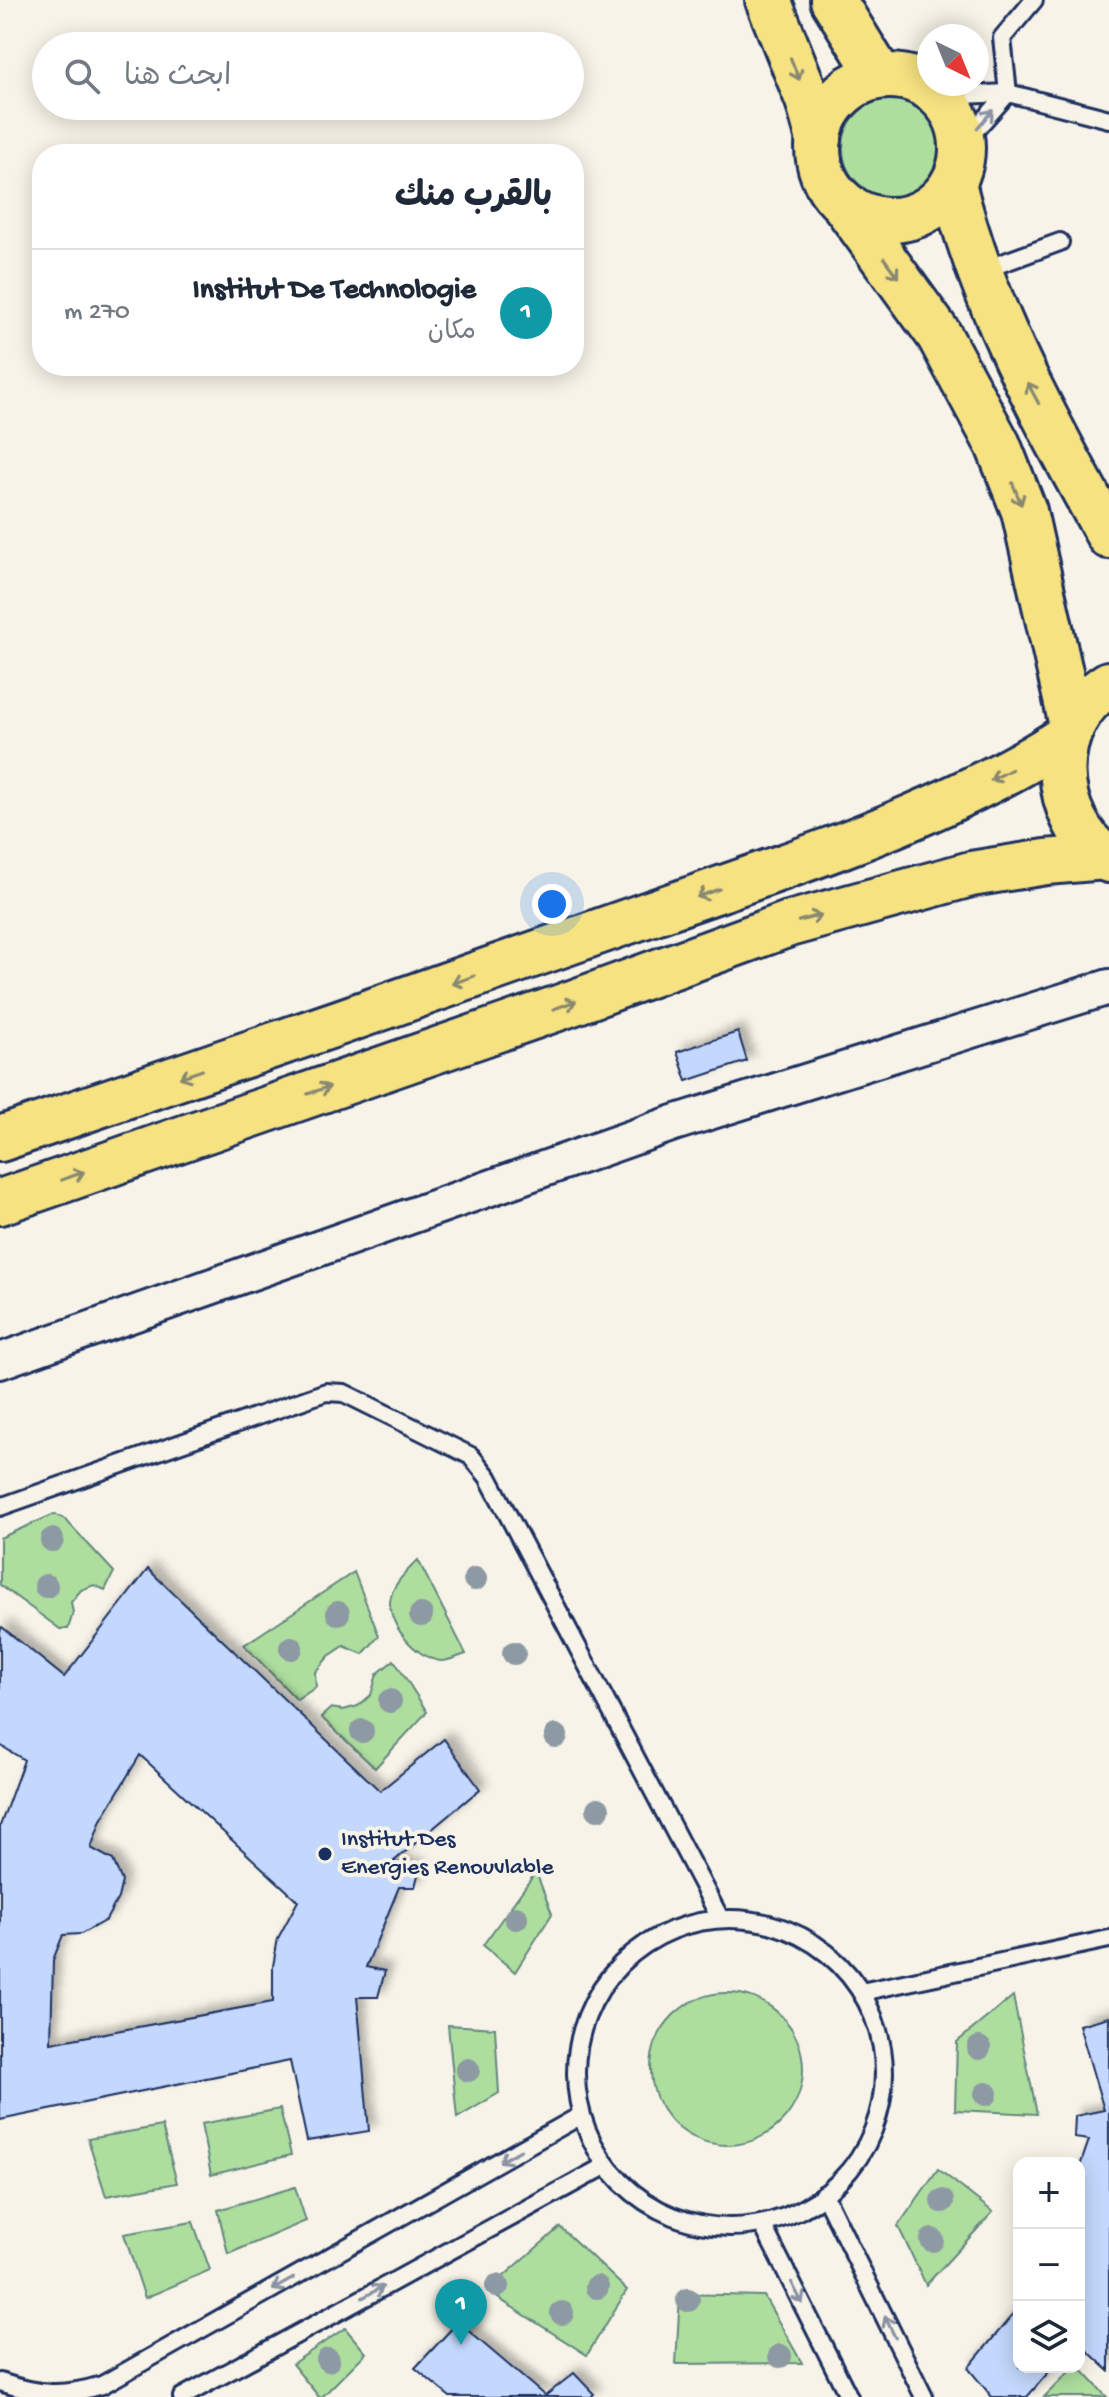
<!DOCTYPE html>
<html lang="ar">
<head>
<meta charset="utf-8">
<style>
	body { margin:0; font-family:"Gochi Hand","Playpen Sans Arabic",sans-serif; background:#f2f2f3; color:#1f2937; direction:rtl }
	.controls { position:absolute; right:24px; bottom:24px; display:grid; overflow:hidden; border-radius:16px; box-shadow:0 4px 20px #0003 }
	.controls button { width:72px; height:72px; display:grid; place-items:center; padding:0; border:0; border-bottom:2px solid #e0e1e3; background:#fff; color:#1f2937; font:40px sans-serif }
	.compass { position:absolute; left:917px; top:24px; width:72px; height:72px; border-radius:50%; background:#fff; box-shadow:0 4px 20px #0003; rotate:137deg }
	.you { position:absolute; left:552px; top:904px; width:28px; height:28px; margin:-20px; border:6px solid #fff; border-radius:50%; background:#1a73e8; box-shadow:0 0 0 12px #1a73e833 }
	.badge { display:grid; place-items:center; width:52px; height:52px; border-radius:50%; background:#0b8043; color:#fff; font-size:26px; font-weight:700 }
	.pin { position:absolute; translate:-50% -66px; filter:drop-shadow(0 2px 4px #0008) }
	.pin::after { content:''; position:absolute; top:42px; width:28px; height:24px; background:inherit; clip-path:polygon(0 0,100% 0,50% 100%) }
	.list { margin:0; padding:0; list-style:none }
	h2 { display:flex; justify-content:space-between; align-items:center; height:104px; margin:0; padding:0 32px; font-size:34px }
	h2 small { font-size:26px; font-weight:400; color:#747a83 }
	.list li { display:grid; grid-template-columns:52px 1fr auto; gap:24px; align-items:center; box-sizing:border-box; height:128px; padding:0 32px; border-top:2px solid #e0e1e3 }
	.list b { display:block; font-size:30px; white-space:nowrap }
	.list p { margin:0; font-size:26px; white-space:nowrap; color:#747a83 }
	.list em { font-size:26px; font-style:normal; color:#747a83 }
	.icon { flex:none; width:44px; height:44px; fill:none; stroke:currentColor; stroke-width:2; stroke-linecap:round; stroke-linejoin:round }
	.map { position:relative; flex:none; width:1109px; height:2397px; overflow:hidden; direction:ltr }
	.search { position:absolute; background:#fff; box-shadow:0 4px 20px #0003; left:32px; top:32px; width:552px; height:88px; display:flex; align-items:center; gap:20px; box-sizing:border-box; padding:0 28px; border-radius:44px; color:#747a83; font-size:30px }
	.panel { position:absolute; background:#fff; box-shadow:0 4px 20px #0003; left:32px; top:144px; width:552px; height:232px; border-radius:32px; direction:rtl }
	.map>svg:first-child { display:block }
</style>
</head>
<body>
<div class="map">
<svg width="1109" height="2397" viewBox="0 0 1109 2397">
	<defs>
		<filter id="shadow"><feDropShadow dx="7" dy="-7" stdDeviation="4" flood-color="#0004"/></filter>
	</defs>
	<rect width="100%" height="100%" fill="#f7f3e8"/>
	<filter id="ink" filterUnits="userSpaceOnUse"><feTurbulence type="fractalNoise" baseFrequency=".0125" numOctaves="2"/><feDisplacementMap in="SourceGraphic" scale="16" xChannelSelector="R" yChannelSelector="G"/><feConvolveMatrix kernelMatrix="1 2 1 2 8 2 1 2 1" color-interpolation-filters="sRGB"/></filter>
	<g filter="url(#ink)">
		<g fill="#adde9e" stroke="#64867e" stroke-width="2">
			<circle cx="892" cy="148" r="49"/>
			<polygon points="54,1514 65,1519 114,1572 105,1590 94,1585 81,1590 71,1602 73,1613 68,1629 60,1629 0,1585 0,1538"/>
			<path d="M 418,1560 L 466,1654 C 459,1656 449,1661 441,1661 C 416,1659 384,1621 391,1596 C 395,1582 408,1570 418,1560 Z"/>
			<polygon points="354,1572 379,1636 363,1654 344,1646 329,1656 315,1672 316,1687 297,1700 244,1645"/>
			<polygon points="394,1660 427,1712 375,1768 321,1717 331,1708 343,1710 358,1706 371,1695 377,1674"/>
			<polygon points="536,1872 552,1914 515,1972 483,1945"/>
			<circle cx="727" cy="2069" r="76"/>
			<polygon points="1013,1996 1037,2114 955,2110 957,2042"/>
			<polygon points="448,2025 495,2028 499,2093 457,2118"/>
			<polygon points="280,2109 291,2155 211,2175 201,2124"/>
			<polygon points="162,2126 177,2183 106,2196 88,2139"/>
			<polygon points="938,2169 993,2212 926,2285 898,2226"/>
			<polygon points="295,2187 306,2221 228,2254 218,2210"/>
			<polygon points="193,2222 210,2270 145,2298 124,2234"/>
			<polygon points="560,2227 627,2290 587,2355 487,2291"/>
			<polygon points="680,2294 764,2296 802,2363 676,2364"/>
			<polygon points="345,2328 366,2353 322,2397 319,2397 292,2364"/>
			<polygon points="1074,2367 1079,2367 1107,2397 1044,2397"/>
		</g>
		<g fill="#c3d8fc" stroke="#1b2f5e" stroke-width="2" fill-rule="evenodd" filter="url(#shadow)">
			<polygon points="738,1032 747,1061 687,1081 677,1052"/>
			<path d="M 148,1569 L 380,1791 L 444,1739 L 480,1789 L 393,1862 L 420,1867 L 415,1887 L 399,1887 L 366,1967 L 385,1971 L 378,1997 L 357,1997 L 369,2131 L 307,2141 L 290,2061 L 0,2120 L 0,1826 L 24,1760 L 0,1745 L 0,1631 L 2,1627 L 64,1677 ZM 140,1755 L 298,1901 L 278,1938 L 273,1966 L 273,2002 L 51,2043 L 53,1960 L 63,1935 L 81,1934 L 106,1920 L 118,1898 L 122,1881 L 113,1860 L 91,1848 L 101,1820 Z"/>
			<polygon points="1109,2017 1109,2371 1079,2343 1079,2169 1089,2140 1074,2138 1075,2116 1104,2110 1079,2025"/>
			<polygon points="1019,2307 1019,2367 1053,2367 1027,2397 992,2397 968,2368"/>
			<polygon points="458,2322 545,2396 574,2373 594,2394 591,2397 450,2397 415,2368"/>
		</g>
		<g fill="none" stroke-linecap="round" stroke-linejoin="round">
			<g stroke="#1b2f5e" stroke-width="22">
				<g id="lane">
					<polyline points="939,96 1008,93 1109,119"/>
					<polyline points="962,145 1008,93 1002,38 1034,0"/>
					<polyline points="980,271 1060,242"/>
					<polyline points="0,1507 326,1392 344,1393 471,1456 488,1477 720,1918"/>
					<circle cx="730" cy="2073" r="154"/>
					<polyline points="866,1991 1109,1939"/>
					<polyline points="824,2194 924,2397"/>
					<polyline points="762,2224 849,2397"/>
					<path d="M 0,2382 C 39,2395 63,2397 102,2385 L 578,2117"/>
					<polyline points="182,2397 605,2166"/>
				</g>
			</g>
			<g stroke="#1b2f5e" stroke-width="40">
				<polyline id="street" points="0,1361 674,1123 1109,987"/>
			</g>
			<g stroke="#1b2f5e" stroke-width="50">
				<g id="primary">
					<polyline points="768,0 808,100 819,139"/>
					<polyline points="833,0 880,76"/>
					<circle cx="890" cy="148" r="72"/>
					<path d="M 953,183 C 983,309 1047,423 1109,536"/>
					<polyline points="845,205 939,335 998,445 1024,511 1072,726"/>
					<path d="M 1109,684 C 1045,724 1049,819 1109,860"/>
					<path d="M 0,1139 C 223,1063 447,986 669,907 C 772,871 876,837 973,789 C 1006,773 1039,756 1068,735"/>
					<polyline points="0,1202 561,1007 789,924 971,874 1046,862 1105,857"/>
				</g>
			</g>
			<use href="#lane" stroke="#f7f3e8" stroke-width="16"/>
			<use href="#street" stroke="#f7f3e8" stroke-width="34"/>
			<use href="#primary" stroke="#f6e281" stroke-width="44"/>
		</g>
		<g fill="#8e9aa3">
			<circle cx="52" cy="1540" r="12"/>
			<circle cx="475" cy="1579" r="12"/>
			<circle cx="46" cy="1586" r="12"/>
			<circle cx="338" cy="1613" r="12"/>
			<circle cx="421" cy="1615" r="12"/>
			<circle cx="291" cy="1648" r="12"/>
			<circle cx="514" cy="1653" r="12"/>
			<circle cx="390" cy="1701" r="12"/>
			<circle cx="362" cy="1731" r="12"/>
			<circle cx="556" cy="1736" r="12"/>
			<circle cx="598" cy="1809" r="12"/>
			<circle cx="516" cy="1918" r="12"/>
			<circle cx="979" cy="2048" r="12"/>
			<circle cx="468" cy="2070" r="12"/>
			<circle cx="986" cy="2094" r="12"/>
			<circle cx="942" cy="2201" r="12"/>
			<circle cx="932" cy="2240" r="12"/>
			<circle cx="497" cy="2286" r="12"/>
			<circle cx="597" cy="2287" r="12"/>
			<circle cx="688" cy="2300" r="12"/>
			<circle cx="562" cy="2313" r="12"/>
			<circle cx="780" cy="2356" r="12"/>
			<circle cx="328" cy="2360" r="12"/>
		</g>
		<defs><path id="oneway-shaft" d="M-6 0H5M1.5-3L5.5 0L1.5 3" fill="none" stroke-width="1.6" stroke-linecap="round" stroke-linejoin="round" transform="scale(2)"/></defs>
		<g stroke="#888870">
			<use href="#oneway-shaft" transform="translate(795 69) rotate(68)"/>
			<use href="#oneway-shaft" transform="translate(891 268) rotate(54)"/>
			<use href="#oneway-shaft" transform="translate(1033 393) rotate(-118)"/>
			<use href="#oneway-shaft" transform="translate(1017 494) rotate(68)"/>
			<use href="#oneway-shaft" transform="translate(1001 775) rotate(152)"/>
			<use href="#oneway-shaft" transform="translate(708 893) rotate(160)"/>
			<use href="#oneway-shaft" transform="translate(810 918) rotate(-15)"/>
			<use href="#oneway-shaft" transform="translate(463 980) rotate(161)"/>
			<use href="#oneway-shaft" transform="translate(565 1005) rotate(-20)"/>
			<use href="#oneway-shaft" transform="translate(191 1074) rotate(161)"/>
			<use href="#oneway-shaft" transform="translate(319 1090) rotate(-19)"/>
			<use href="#oneway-shaft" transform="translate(73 1176) rotate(-20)"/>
		</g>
		<g stroke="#8991a3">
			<use href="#oneway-shaft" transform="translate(985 119) rotate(-49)"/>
			<use href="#oneway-shaft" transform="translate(510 2156) rotate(151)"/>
			<use href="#oneway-shaft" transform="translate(283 2284) rotate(151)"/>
			<use href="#oneway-shaft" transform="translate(373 2292) rotate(-29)"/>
			<use href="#oneway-shaft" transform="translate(797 2293) rotate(63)"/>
			<use href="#oneway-shaft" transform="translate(890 2327) rotate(-116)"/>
		</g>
	</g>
	<circle fill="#1b2f5e" stroke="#f7f3e8" stroke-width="3" cx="325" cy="1854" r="8"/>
	<g text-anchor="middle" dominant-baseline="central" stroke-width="8" stroke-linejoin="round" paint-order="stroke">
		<g font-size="24" fill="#1b2f5e" stroke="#f7f3e8" text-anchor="start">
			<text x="341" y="1840">Institut Des<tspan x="341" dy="28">Energies Renouvlable</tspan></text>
		</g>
	</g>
</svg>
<div class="controls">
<button>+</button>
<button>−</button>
<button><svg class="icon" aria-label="layers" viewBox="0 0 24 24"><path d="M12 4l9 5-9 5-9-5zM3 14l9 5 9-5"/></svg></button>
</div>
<svg class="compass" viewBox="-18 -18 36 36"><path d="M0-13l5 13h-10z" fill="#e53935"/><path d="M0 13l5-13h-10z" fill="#747a83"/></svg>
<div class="you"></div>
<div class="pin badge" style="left:461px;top:2345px;background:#0f9aa8">1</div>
<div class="search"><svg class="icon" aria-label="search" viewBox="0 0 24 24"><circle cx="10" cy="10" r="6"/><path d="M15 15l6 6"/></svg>ابحث هنا</div>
<section class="panel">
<h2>بالقرب منك<small></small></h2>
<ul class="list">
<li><span class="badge" style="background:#0f9aa8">1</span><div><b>Institut De Technologie</b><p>مكان</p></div><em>270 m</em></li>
</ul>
</section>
</div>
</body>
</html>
